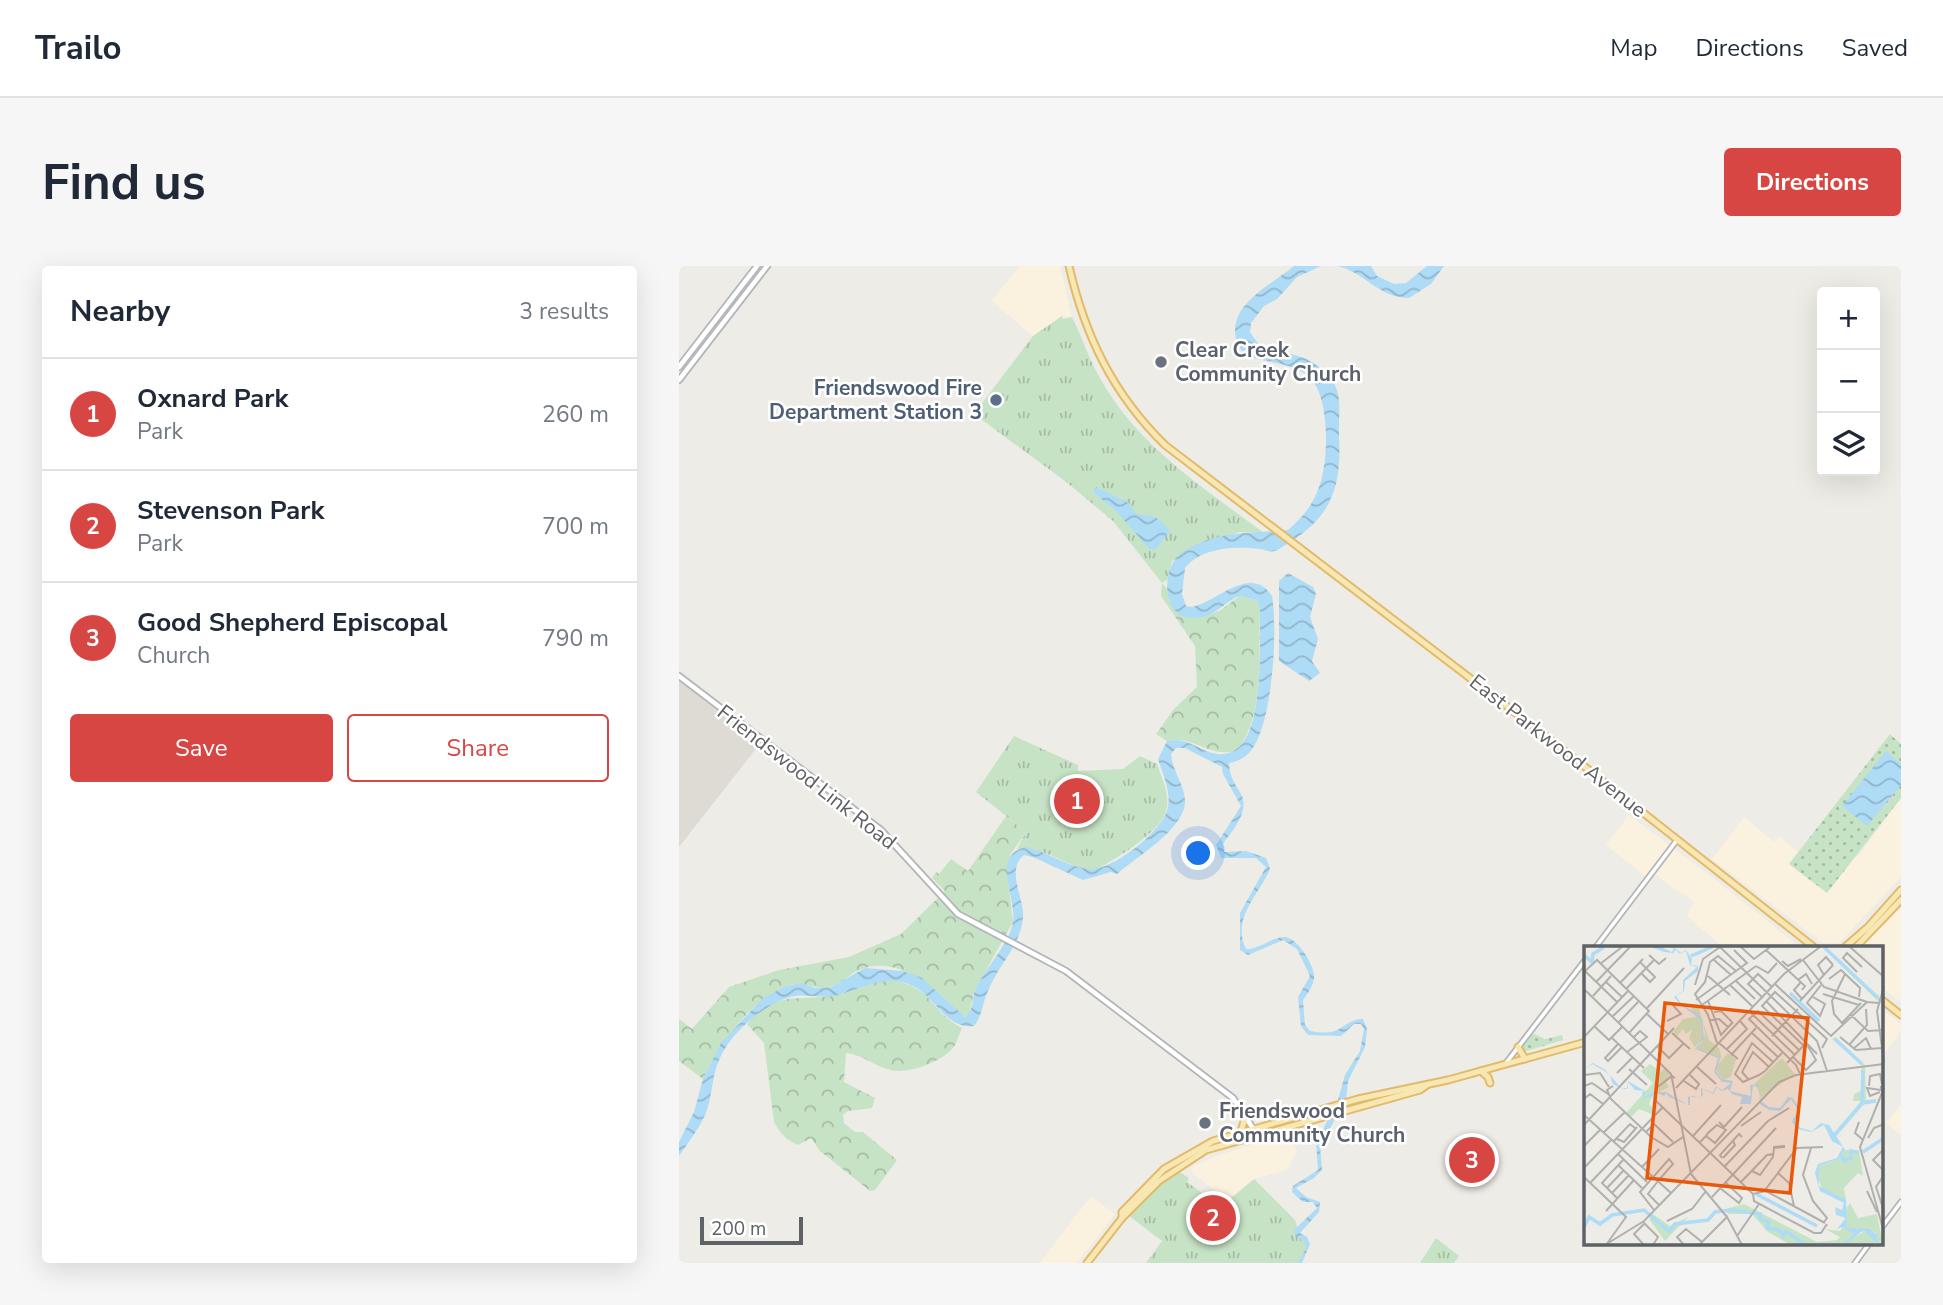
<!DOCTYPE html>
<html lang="en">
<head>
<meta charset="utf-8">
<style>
	body { margin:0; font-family:"Nunito Sans",sans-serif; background:#f6f6f7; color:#1f2937 }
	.controls { position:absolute; right:21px; top:21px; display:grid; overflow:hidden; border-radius:7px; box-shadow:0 7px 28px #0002 }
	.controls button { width:63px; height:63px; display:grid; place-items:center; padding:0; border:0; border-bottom:2px solid #e0e1e3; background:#fff; color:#1f2937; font:35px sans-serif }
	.scale { position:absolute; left:21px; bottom:18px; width:103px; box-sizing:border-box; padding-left:7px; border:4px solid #5e6165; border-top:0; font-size:19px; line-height:24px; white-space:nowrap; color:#5e6165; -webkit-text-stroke:5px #fff; paint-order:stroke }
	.you { position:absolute; left:520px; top:588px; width:24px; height:24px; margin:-18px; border:5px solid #fff; border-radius:50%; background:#1a73e8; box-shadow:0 0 0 10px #1a73e833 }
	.badge { display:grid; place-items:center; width:46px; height:46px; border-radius:50%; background:#d74643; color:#fff; font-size:23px; font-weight:700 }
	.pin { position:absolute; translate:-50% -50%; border:4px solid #fff; box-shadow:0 2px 7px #0006 }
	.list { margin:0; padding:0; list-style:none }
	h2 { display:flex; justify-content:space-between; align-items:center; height:91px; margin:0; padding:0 28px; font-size:30px }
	h2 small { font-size:23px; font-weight:400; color:#747a83 }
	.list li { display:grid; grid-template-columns:46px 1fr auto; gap:21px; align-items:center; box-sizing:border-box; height:112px; padding:0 28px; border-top:2px solid #e0e1e3 }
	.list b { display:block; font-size:26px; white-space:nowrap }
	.list p { margin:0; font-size:23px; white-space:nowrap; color:#747a83 }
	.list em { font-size:23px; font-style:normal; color:#747a83 }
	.actions { display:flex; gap:14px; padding:21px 28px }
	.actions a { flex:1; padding:16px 0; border:2px solid #d74643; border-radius:7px; text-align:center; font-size:24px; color:#d74643 }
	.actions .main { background:#d74643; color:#fff }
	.icon { flex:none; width:38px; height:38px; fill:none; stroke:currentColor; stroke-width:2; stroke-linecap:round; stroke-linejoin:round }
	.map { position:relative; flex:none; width:1222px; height:997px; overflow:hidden; border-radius:7px }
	header { display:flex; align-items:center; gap:42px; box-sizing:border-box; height:98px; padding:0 35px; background:#fff; border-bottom:2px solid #e0e1e3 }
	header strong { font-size:33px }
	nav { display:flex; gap:38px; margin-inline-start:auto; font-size:24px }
	.intro { display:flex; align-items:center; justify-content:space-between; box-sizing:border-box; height:168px; padding:0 42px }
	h1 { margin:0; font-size:49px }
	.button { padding:18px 32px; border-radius:7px; background:#d74643; color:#fff; font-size:24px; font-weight:700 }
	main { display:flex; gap:42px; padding:0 42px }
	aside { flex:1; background:#fff; border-radius:7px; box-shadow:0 7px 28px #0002 }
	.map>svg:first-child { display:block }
</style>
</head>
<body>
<header>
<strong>Trailo</strong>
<nav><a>Map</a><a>Directions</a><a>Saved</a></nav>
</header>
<div class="intro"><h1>Find us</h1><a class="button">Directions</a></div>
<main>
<aside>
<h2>Nearby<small>3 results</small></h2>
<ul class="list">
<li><span class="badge">1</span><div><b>Oxnard Park</b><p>Park</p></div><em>260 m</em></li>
<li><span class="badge">2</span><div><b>Stevenson Park</b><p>Park</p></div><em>700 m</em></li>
<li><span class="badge">3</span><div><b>Good Shepherd Episcopal</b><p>Church</p></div><em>790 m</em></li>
</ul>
<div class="actions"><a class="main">Save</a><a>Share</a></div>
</aside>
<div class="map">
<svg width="1222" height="997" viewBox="0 0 1222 997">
	<defs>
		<pattern id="grass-dots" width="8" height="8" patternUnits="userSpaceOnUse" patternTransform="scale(1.75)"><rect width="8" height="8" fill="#c7e3c5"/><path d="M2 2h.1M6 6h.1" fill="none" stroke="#a5bba4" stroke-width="1.8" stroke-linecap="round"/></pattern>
		<pattern id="forest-crowns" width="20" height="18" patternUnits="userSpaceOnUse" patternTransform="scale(1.75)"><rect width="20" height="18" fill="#c7e3c5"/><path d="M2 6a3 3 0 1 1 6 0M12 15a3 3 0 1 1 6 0" fill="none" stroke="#a5bba4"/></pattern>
		<pattern id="park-tufts" width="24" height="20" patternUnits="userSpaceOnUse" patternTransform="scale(1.75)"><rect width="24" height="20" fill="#c7e3c5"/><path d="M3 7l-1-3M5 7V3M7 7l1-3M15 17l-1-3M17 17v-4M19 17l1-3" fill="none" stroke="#a5bba4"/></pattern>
		<pattern id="water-waves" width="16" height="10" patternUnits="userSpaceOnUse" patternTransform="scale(1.75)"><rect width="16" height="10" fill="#aedbf6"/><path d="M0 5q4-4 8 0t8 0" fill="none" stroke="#91b5cb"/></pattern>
	</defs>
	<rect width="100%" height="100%" fill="#eeece6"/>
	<g fill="#faf2df">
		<polygon points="340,0 381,0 393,51 383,50 354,70 313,35"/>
		<polygon points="1222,532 1222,611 1160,677 1144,677 1033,593 1065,551 1095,576 1100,570 1119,586 1110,597 1129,613 1180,589"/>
		<polygon points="950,549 1035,613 1122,682 1045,682 1008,650 1015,636 977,609 966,610 927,579"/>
		<polygon points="1222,638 1222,736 1203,722 1203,682 1182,682"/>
		<polygon points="1203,744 1222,758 1222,765 1203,790"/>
		<polygon points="1222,838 1222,870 1207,857"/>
		<polygon points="611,867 618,886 608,904 575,913 548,934 514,907 512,901 537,890"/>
		<polygon points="412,930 436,948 398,997 361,997"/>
	</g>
	<polygon fill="#dedbd5" points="0,410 83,475 0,581"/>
	<g fill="url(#grass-dots)">
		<polygon points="1211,468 1222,478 1222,532 1148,627 1110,598"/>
		<polygon points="853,767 866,773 883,769 884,774 844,786 841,782"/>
	</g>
	<g fill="url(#forest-crowns)">
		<path d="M 483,317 L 490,325 L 490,335 L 520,352 L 542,344 L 560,330 L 578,334 L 581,345 C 579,393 587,442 559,484 C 530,494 515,468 488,475 L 477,468 L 495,443 L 518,421 L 516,380 L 482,330 Z"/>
		<path d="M 327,550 L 347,566 L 331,589 L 329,614 L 334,656 L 295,726 L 290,749 L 284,751 C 260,725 221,689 183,703 C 171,707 162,718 150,721 C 135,724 122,714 108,720 C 69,736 42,777 24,813 L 0,795 L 0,753 L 13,763 L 50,721 L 100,704 L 170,691 L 222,668 L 266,625 L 253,612 L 257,606 L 260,608 L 272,593 L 289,605 Z"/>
		<path d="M 210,714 C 254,719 252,747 283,762 C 280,768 278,777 274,782 C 261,797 226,810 208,803 C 192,798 184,789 167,787 L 165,816 L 196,832 L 193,842 L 169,845 L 164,849 L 165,857 L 176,866 L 184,866 L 218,894 L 196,924 L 191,925 L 141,885 L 132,872 L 119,879 C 107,874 101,867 95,856 L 85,777 L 68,758 C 95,723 122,736 158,729 C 176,726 191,714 210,714 Z"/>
	</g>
	<g fill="url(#park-tufts)">
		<path d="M 383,50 L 384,53 L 393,51 C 403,71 410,94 422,114 C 460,181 525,222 585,267 L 560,266 L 493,295 L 489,313 L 483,317 L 434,255 L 386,215 L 295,148 L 354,70 Z"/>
		<path d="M 335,470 L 399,499 L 399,505 L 444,503 L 461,490 L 478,498 C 483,512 490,526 488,541 C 484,567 434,594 413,606 C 390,601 360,578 338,583 L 347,566 L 297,526 Z"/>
		<polygon points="499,905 510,912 508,916 542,941 575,913 616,954 621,969 627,973 628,982 621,997 467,997 483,975 450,950 482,916"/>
		<polygon points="757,972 780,990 775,997 741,997"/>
	</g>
	<g fill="url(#water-waves)">
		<path d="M 615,0 L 642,0 L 618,11 L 598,33 L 585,40 L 572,57 L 571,66 L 582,82 C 597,86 619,87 633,96 C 668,120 659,135 660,170 C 663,227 650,254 600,283 C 593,288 588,284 581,283 C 556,280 523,281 506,302 L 503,328 L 507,340 C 528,347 570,293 593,330 C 599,363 594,464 569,488 C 564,493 556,496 550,497 C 551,512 555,516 562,528 C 571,545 554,564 544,578 L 545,586 L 567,585 L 587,592 L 591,603 C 580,629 552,652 567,683 C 581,683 591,672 605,671 C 617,670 634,697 635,709 C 636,718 629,727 624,734 L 626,759 L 631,765 C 666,772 661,754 684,753 L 688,763 L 686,781 L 669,815 L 667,834 L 641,880 L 643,904 L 635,912 L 617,922 L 627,931 L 641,936 L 640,946 L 621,967 L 628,971 L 631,978 L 623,997 L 619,997 L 627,982 L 626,976 L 616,970 L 616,963 L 638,942 L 634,936 L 624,936 L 613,926 L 614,920 L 639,904 L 637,877 L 659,834 L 666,809 L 681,785 L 685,763 L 682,758 L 675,758 L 662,770 L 629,769 L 622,760 L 619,731 L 631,710 L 618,683 L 604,674 L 569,689 L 561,684 L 561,647 L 587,601 L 577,592 L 542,592 L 537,579 L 562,540 L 544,508 L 543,501 L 506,482 L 497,482 L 492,488 C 493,504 505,518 506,534 C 508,562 456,592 438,608 L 432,606 L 404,614 L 354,591 L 345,589 C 326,605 346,632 344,652 C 341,681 319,699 309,725 C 303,738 304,748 295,760 C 264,764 255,724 226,717 C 200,710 183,723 159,729 C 145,733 130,728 116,730 C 88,735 52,766 41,792 C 32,810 34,831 26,849 C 19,864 9,877 0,890 L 0,876 L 15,846 L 24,813 L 42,777 L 84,732 L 107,720 L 122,717 L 136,722 L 152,721 L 186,702 L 224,705 L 243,712 L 286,751 C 296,744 292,733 297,722 C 306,703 331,676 334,656 C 338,633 311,588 347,581 C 368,585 386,600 408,603 C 432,607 485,564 489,541 C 492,525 484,509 479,493 L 488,475 C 510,469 524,490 545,488 C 588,485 580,375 581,345 L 578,334 L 560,330 C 544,337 533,354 512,352 C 481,350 482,298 505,285 C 541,264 569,268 609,264 C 623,252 634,239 640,221 C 650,196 652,126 628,109 C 612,97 590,97 572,91 C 565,89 560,82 558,76 C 546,40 592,19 615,0 Z"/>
		<path d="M 658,0 L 692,0 L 698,10 L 715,18 L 727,17 L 748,0 L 765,0 L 752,18 L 730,32 C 697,31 688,7 658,0 Z"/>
		<path d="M 417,221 L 450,237 L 457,248 C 474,249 481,251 491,265 L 477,283 L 471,284 L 438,246 L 414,226 Z"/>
		<polygon points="609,307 634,321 637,328 631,351 639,373 633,395 641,407 630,415 600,395 600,315"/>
		<polygon points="1207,485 1222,498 1222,519 1188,560 1163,540"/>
	</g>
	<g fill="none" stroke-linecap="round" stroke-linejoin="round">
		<g stroke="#b3b6b9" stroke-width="7">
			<g id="tertiary">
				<polyline points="916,682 998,574"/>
				<polyline points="827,797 907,693"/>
				<polyline points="1203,961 1222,936"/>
				<polyline points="1176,997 1190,978"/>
			</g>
		</g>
		<g stroke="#b2b5b9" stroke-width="8">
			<g id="secondary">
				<polyline points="0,101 78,0"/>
				<polyline points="0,114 88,0"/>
				<polyline points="0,410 202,564 279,648 387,705 554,832 577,867"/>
			</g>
		</g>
		<g stroke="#e3ba6b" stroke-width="9">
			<g id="primary">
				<path d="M 390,0 C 406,70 434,128 486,179 L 868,471 L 1136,682"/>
				<polyline points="1165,682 1189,661 1222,624"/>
				<polyline points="1176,682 1222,634"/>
				<polyline points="1203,734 1222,749"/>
				<polyline points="839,781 846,793"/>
				<polyline points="802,805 809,811 811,817"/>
				<polyline points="562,865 567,849"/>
				<polyline points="443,952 443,946 485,903 534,875 679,833 769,814 907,776"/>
				<polyline points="408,997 443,952 480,915 527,884 741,824 748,819"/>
			</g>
		</g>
		<use href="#tertiary" stroke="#fff" stroke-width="3.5"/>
		<use href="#secondary" stroke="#fff" stroke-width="4.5"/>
		<use href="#primary" stroke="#f7e8b3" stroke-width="5"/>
	</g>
	<g fill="#6b7280" stroke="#fff" stroke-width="2.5">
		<circle cx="482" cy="96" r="7"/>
		<circle cx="526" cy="857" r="7"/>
	</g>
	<circle fill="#5c6f8a" stroke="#fff" stroke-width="2.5" cx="317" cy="134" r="7"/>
	<g text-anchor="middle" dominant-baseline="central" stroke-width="5" stroke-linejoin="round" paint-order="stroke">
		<g font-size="21" font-weight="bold" fill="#5b616d" stroke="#fff" text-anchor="start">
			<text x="496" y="84">Clear Creek<tspan x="496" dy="24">Community Church</tspan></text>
			<text x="540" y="845">Friendswood<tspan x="540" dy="24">Community Church</tspan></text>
		</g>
		<g font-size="21" font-weight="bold" fill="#4e5e75" stroke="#fff" text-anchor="end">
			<text x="303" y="122">Friendswood Fire<tspan x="303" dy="24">Department Station 3</tspan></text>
		</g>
		<g font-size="21" fill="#5e6165" stroke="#fff">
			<text transform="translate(879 480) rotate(38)">East Parkwood Avenue</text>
			<text transform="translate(128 511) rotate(38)">Friendswood Link Road</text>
		</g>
	</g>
	<g transform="translate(905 680)">
		<rect width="299" height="299" fill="#eeece6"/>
		<path d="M 238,1 L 295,50 L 299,60 L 293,54 ZM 251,91 L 281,119 L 282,154 L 294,153 L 280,158 L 250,193 L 277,155 L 269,155 L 270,148 L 280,143 L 277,119 L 248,93 Z" fill="#c7e3c5"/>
		<path d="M 113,57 L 125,94 L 135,102 L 138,113 L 112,102 L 118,96 L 121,88 L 119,77 L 116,72 L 118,91 L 111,101 L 105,92 L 108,84 L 102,88 L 99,83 L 93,90 L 89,86 L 99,73 L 115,70 L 107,63 ZM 261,204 L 275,204 L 279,230 L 274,227 L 260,242 L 262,254 L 239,245 L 233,228 L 235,220 L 255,213 ZM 266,257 L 274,272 L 293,268 L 299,299 L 294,299 L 291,286 L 263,282 L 260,266 ZM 160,258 L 233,296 L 253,294 L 256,291 L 241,283 L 256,285 L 259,280 L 272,287 L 262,296 L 281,285 L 290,290 L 291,299 L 207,299 L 184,286 L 168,268 L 144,268 L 141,263 ZM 69,268 L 86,280 L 104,271 L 81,295 L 65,273 Z" fill="#c7e3c5"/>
		<path d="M 144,107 L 152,113 L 147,131 L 139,134 L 131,122 ZM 198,112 L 211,128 L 177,152 L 171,137 ZM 66,118 L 77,126 L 81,122 L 87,129 L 81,135 L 85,141 L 69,149 L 65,158 L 73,166 L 70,169 L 55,163 L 47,171 L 42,167 L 69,137 L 57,125 Z" fill="#c7e3c5"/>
		<path d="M 67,1 L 77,1 L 88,6 L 90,1 L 97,7 L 102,4 L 108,13 L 107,19 L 114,20 L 114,25 L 101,35 L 100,45 L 92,50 L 98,59 L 113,67 L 118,73 L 120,92 L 112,102 L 135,111 L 136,113 L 132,125 L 138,133 L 149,135 L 146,145 L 167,150 L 166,139 L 174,138 L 177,155 L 185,161 L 196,162 L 204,151 L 209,152 L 216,164 L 211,176 L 217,182 L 228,185 L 237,177 L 245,179 L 261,204 L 255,213 L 235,220 L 235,240 L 262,254 L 263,282 L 286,283 L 293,289 L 294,299 L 281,285 L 277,286 L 263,297 L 259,298 L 270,288 L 259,281 L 253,283 L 262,272 L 252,269 L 251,261 L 258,264 L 260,257 L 236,245 L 231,227 L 234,218 L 253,212 L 259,201 L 248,195 L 240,179 L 227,186 L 214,183 L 208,176 L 214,164 L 207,153 L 196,165 L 185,164 L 176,158 L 175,142 L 169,139 L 167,158 L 156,158 L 158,151 L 148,148 L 144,143 L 137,145 L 133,141 L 130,147 L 129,148 L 118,143 L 119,149 L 116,151 L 113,152 L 106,150 L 106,159 L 104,159 L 85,151 L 82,147 L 80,150 L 71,146 L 68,151 L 61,152 L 58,149 L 58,147 L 60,145 L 51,144 L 44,136 L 44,142 L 42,143 L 36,142 L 29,138 L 28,136 L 26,129 L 23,127 L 19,124 L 13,121 L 9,118 L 0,123 L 9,117 L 20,123 L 26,129 L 37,142 L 43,142 L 44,135 L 61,145 L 60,151 L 72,146 L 82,146 L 104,159 L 104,151 L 106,150 L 110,150 L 113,152 L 117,150 L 117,142 L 129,147 L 132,140 L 138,144 L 147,137 L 138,136 L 130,126 L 134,112 L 111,103 L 118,91 L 116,73 L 97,59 L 90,51 L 99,45 L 99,34 L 113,21 L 106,19 L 102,5 L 96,8 L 91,3 L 90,7 L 80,6 Z" fill="#aedbf6"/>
		<path fill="none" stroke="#aedbf6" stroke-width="3.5" d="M 240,1 L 294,52M 0,9 L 8,16 L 9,8 L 20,1M 107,10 L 128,1M 206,47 L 235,75M 251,93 L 278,118M 278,157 L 279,124M 248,192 L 278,157 L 292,155M 279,206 L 300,192M 258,210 L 260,215 L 267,212 L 267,205 L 274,206M 172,248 L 233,280M 0,281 L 5,271 L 16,278 L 28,269 L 60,264 L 85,285 L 91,278 L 124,274 L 131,266 L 148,264 L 176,268 L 176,273 L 185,276 L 183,282 L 196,284 L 199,290 L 202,285 L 221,299"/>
		<path fill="none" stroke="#b0b0ae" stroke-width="2" d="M 136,1 L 233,95 L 243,125M 157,1 L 170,13 L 186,1M 266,1 L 300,31M 182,4 L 221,40 L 218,44M 65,9 L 75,18 L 82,12M 130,14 L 147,29M 219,14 L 240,41 L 283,56M 198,15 L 204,20 L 217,13M 56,16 L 71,31 L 66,36 L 57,27M 16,18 L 38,1M 172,20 L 184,27 L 193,17M 1,25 L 33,56M 0,26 L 13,14 L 65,65 L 45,87M 273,26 L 259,12 L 263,7 L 278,21M 261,28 L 248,55 L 250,68 L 258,77 L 277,57M 240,29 L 234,19 L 242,11 L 249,19M 124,30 L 146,49M 245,33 L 257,24 L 276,42 L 275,51M 214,34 L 222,28 L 228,38M 152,35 L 171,53M 12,36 L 46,1M 22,36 L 38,51M 217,36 L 210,44 L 218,53M 36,37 L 59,13M 191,38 L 247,90 L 283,56 L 295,57M 111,39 L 119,13 L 136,1M 146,39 L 169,61M 300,40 L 293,65 L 300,116M 0,43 L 87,128 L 107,228 L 143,271M 42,43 L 70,14M 239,48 L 275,59M 9,50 L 27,30M 229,51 L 241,58 L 236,70 L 223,57 L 237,39M 179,52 L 164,38 L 174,28 L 188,41M 112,54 L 163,17 L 150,4M 124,55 L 137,89 L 149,76M 182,55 L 233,108M 216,55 L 249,19M 118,59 L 172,20M 63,62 L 100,22M 130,66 L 137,65 L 148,76M 167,67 L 211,109M 63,68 L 84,88M 267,69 L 284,85 L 300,84M 28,71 L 50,50M 126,74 L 135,73 L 144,81M 83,75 L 97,68 L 87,57M 34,77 L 54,56M 10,80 L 25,94 L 39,80M 88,87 L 106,103M 168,87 L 194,111M 188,90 L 214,63M 0,91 L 44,45M 256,91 L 272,104 L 298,102M 28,92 L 60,122M 133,97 L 124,69 L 111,48 L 121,36 L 126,16 L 134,10 L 152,25M 135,97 L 154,113M 34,98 L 21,112 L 24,115 L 38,101M 265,99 L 283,79 L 282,63M 220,100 L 178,60 L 191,46 L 243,93 L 238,102M 74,101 L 85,112 L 100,97M 269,103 L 282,92 L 287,103M 142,104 L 163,83 L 156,75M 215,104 L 174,65 L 165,73 L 212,119 L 216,128M 43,106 L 63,91 L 56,85 L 50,91M 147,109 L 172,82M 209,111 L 222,124 L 232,114 L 222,97M 189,116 L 168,97 L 151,128 L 159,136 L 175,129 L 181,125 L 198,107M 203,117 L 221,98M 113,121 L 132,138M 45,123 L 63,139M 33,127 L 49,111M 0,129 L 16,127 L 25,141M 165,134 L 158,126 L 169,106 L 185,121M 100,135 L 112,143 L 115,138 L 106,129M 0,140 L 8,137 L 24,148M 29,140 L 23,144 L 27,153 L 67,191 L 84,201 L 99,191M 285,140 L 286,130 L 296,128 L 298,138M 92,142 L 200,28 L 236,1M 300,142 L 276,201 L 300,286M 71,143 L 88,130 L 91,132M 296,146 L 286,150 L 283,142 L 297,144 L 297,140M 0,153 L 6,148 L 19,158M 70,153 L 169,248M 0,169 L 87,247M 135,176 L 140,181 L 158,161M 275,176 L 271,187 L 279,194M 0,179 L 90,82M 157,180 L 177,166M 62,186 L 70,178 L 89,196M 19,187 L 41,166M 109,190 L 137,159M 284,192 L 290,182 L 300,178M 33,193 L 40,196 L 53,181M 29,196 L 46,178 L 52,183M 116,196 L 122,190 L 124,187 L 133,179 L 142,184 L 131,197 L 122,190M 0,200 L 16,184M 190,201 L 200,200 L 200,201 L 190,202 ZM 227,202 L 219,229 L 229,255 L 243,272 L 240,276M 300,203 L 289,214 L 300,225M 34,208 L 63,236M 138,212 L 136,209 L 155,188 L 158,191M 139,212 L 151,199 L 149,195M 34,219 L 58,242M 141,220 L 184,175 L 205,162M 58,221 L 75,203M 0,222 L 27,194M 168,225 L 176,229 L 189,211 L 190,202M 194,227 L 205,237 L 210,260M 300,229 L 292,241 L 300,265M 0,231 L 42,271 L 22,299M 74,235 L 64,248 L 75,259M 157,236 L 183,209 L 190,208M 6,237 L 79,161M 23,242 L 40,224M 136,242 L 155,257 L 158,252 L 141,236M 181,244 L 213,202 L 239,201M 283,245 L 293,266M 28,247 L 45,229M 169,248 L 170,255 L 230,287 L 237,287 L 243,278M 169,248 L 182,245 L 241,277M 128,251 L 192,182M 33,252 L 18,237 L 39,214M 70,264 L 56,246 L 85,213 L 89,218 L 74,235M 22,265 L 50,234M 142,269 L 158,299M 83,275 L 108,263 L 122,245M 59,276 L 74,291 L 69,299M 153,290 L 175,258M 21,299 L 60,275 L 195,136 L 212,129 L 300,118M 60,299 L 50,288 L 60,278M 100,299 L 93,291 L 102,283 L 118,296M 115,299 L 143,271"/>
		<path fill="#e8590c" fill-opacity="0.15" stroke="#e8590c" stroke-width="3.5" d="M 81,57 L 224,72 L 206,247 L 63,232 Z"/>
		<rect width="299" height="299" fill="none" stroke="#5e6165" stroke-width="3.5"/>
	</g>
</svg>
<div class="controls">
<button>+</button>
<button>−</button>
<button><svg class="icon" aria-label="layers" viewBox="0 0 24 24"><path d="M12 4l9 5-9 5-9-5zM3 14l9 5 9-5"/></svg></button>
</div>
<div class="scale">200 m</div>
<div class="you"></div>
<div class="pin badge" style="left:398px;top:535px">1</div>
<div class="pin badge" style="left:534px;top:952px">2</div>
<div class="pin badge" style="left:793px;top:894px">3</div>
</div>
</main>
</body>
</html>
